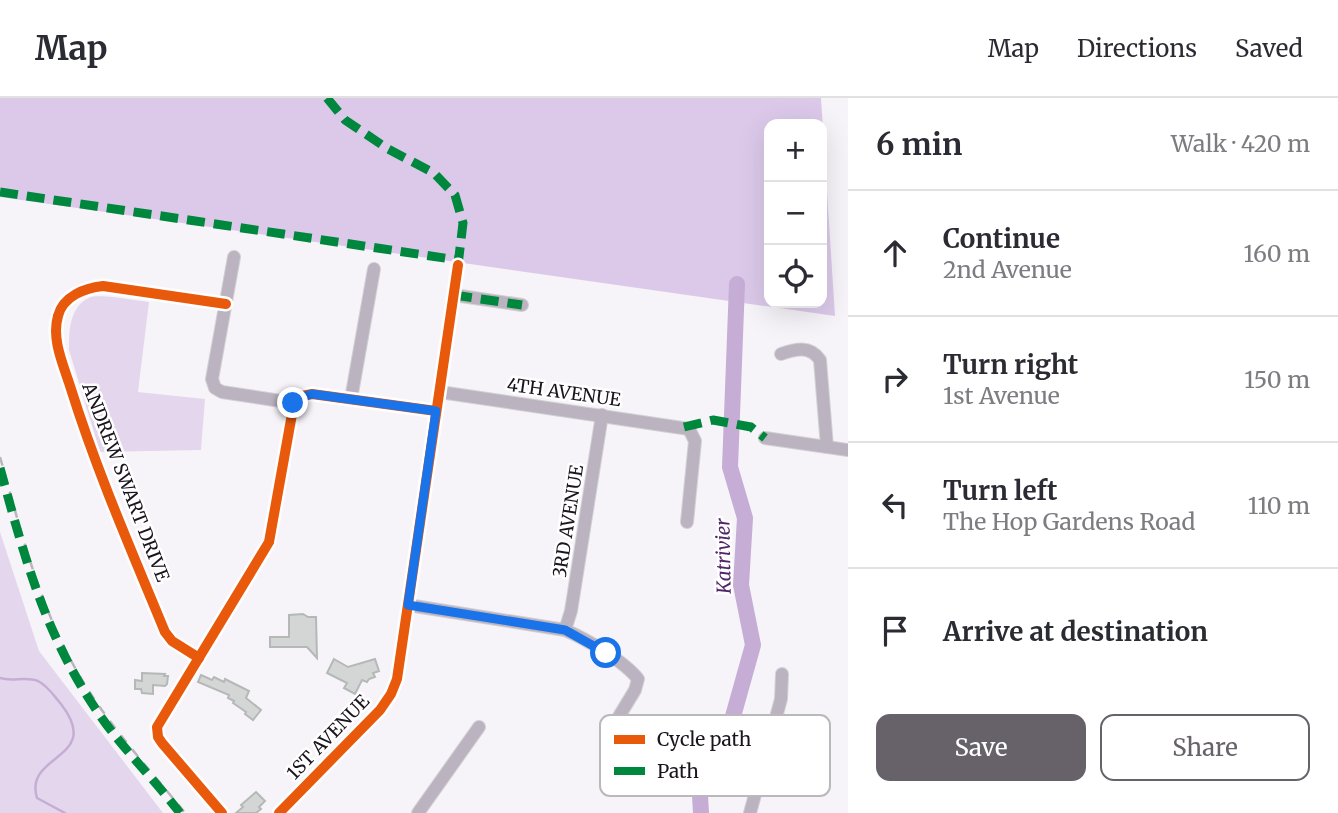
<!DOCTYPE html>
<html lang="en">
<head>
<meta charset="utf-8">
<style>
	body { margin:0; font-family:Merriweather,serif; background:#f2f2f3; color:#2b2b33 }
	.controls { position:absolute; right:21px; top:21px; display:grid; overflow:hidden; border-radius:14px; box-shadow:0 7px 28px #0002 }
	.controls button { width:63px; height:63px; display:grid; place-items:center; padding:0; border:0; border-bottom:2px solid #e1e1e2; background:#fff; color:#2b2b33; font:35px sans-serif }
	.stop { position:absolute; width:21px; height:21px; margin:-16px; border:5px solid #1a73e8; border-radius:50%; background:#fff }
	.stop.end { background:#1a73e8; border-color:#fff; box-shadow:0 2px 7px #0008 }
	.list { margin:0; padding:0; list-style:none }
	h2 { display:flex; justify-content:space-between; align-items:center; height:91px; margin:0; padding:0 28px; font-size:30px }
	h2 small { font-size:23px; font-weight:400; color:#7c7c81 }
	.list li { display:grid; grid-template-columns:46px 1fr auto; gap:21px; align-items:center; box-sizing:border-box; height:126px; padding:0 28px; border-top:2px solid #e1e1e2 }
	.list b { display:block; font-size:26px; white-space:nowrap }
	.list p { margin:0; font-size:23px; white-space:nowrap; color:#7c7c81 }
	.list em { font-size:23px; font-style:normal; color:#7c7c81 }
	.actions { display:flex; gap:14px; padding:21px 28px }
	.actions a { flex:1; padding:16px 0; border:2px solid #67626a; border-radius:14px; text-align:center; font-size:24px; color:#67626a }
	.actions .main { background:#67626a; color:#fff }
	.icon { flex:none; width:38px; height:38px; fill:none; stroke:currentColor; stroke-width:2; stroke-linecap:round; stroke-linejoin:round }
	.map { position:relative; flex:none; width:848px; height:715px; overflow:hidden }
	header { display:flex; align-items:center; gap:42px; box-sizing:border-box; height:98px; padding:0 35px; background:#fff; border-bottom:2px solid #e1e1e2 }
	header strong { font-size:33px }
	nav { display:flex; gap:38px; margin-inline-start:auto; font-size:24px }
	main { display:flex }
	aside { flex:1; background:#fff }
	.map>svg:first-child { display:block }
</style>
</head>
<body>
<header>
<strong>Map</strong>
<nav><a>Map</a><a>Directions</a><a>Saved</a></nav>
</header>
<main>
<div class="map">
<svg width="848" height="715" viewBox="0 0 848 715">
	<rect width="100%" height="100%" fill="#f7f4f9"/>
	<g fill="#e4d7ed">
		<path d="M 113,199 L 149,204 L 138,294 L 205,301 L 201,352 L 100,354 L 69,252 C 69,234 69,209 89,200 C 95,197 107,199 113,199 Z"/>
		<polygon points="0,434 39,553 163,715 0,715"/>
	</g>
	<path fill="#dcc9ea" fill-rule="evenodd" d="M 0,0 L 821,0 L 835,218 L 0,99 ZM 769,26 L 822,26 L 822,205 L 769,205 Z"/>
	<g fill="none" stroke-linecap="round" stroke-linejoin="round">
		<path stroke="#c5add5" stroke-width="2.5" d="M 0,580 C 12,584 26,578 38,583 C 48,588 54,598 61,606 C 104,662 23,655 37,700 L 65,715"/>
		<polyline stroke="#c5add5" stroke-width="16" points="701,715 698,662 732,622 753,547 741,487 745,420 730,369 737,186"/>
	</g>
	<g fill="#d3d6d5" stroke="#b4b9b7" stroke-width="2">
		<polygon points="303,516 308,519 316,519 317,560 307,549 270,549 270,539 289,539 289,517"/>
		<polygon points="334,561 348,569 375,561 379,573 373,575 375,579 369,581 367,584 362,582 355,596 344,590 347,585 327,575"/>
		<polygon points="142,575 165,576 164,578 168,578 167,586 165,588 153,587 153,596 142,595 141,591 135,591 135,582 142,583"/>
		<polygon points="201,577 212,582 214,579 224,584 225,581 249,593 246,600 261,612 253,622 245,616 246,614 233,605 234,603 228,600 229,597 198,584"/>
		<polygon points="256,694 265,703 259,709 261,711 256,715 236,715 243,709 241,707"/>
	</g>
	<g fill="none" stroke-linecap="round" stroke-linejoin="round">
		<g stroke="#d3d1d5" stroke-width="14">
			<g id="minor">
				<polyline points="234,159 212,281 215,290 222,294 294,305"/>
				<polyline points="454,197 522,207"/>
				<path d="M 781,256 C 795,251 810,247 820,262 L 827,349"/>
				<polyline points="440,294 689,331 695,343 687,424"/>
				<polyline points="351,301 374,171"/>
				<polyline points="765,340 848,352"/>
				<path d="M 408,507 L 565,532 C 586,541 624,563 638,581 L 635,592 L 615,625"/>
				<polyline points="565,532 571,513 602,317"/>
				<path d="M 199,560 L 172,543 L 165,534 C 132,454 97,374 71,291 C 64,268 51,242 58,218 C 63,198 85,190 103,188 L 226,206"/>
				<polyline points="222,715 162,645 158,639 157,629 269,444 294,305 302,298 312,296 436,313"/>
				<polyline points="279,715 380,612 391,596 397,581 458,167"/>
				<polyline points="418,715 479,629"/>
				<polyline points="750,715 781,601 782,576"/>
			</g>
		</g>
		<use href="#minor" stroke="#bbb3c0" stroke-width="12"/>
		<path stroke="#bab4be" stroke-width="2.5" stroke-dasharray="9 9" stroke-linecap="butt" d="M 0,359 C 21,433 39,508 78,575 C 107,626 148,669 185,715"/>
		<g stroke="#00873e" stroke-width="9" stroke-dasharray="18 9" stroke-linecap="butt">
			<polyline points="327,0 345,22 388,51 434,75 455,97 463,125 458,167"/>
			<polyline points="0,94 458,162"/>
			<polyline points="454,197 522,207"/>
			<polyline points="684,329 713,322 751,329 765,340"/>
			<path d="M 0,370 C 25,461 45,537 99,616 C 123,651 154,681 180,715"/>
		</g>
		<g stroke="#fff" stroke-width="15">
			<g id="cycleway">
				<path d="M 199,560 L 172,543 L 165,534 C 132,454 97,374 71,291 C 64,268 51,242 58,218 C 63,198 85,190 103,188 L 226,206"/>
				<polyline points="222,715 162,645 158,639 157,629 269,444 294,305 302,298 312,296 436,313"/>
				<polyline points="279,715 380,612 391,596 397,581 458,167"/>
			</g>
		</g>
		<use href="#cycleway" stroke="#e8590c" stroke-width="10"/>
	</g>
	<g fill="none" stroke-linecap="round" stroke-linejoin="round">
		<polyline stroke="#1a73e8" stroke-width="9" points="293,305 298,300 312,296 436,313 408,507 565,532 606,555"/>
	</g>
	<g text-anchor="middle" dominant-baseline="central" stroke-width="5" stroke-linejoin="round" paint-order="stroke">
		<g font-size="18" fill="#19141d" stroke="#fff">
			<text transform="translate(564 294) rotate(8)">4TH AVENUE</text>
			<text transform="translate(126 384) rotate(69)">ANDREW SWART DRIVE</text>
			<text transform="translate(568 423) rotate(-81)">3RD AVENUE</text>
			<text transform="translate(328 639) rotate(-46)">1ST AVENUE</text>
		</g>
		<g font-size="19" font-style="italic" fill="#4f2567" stroke="#fff">
			<text transform="translate(723 458) rotate(-91)">Katrivier</text>
		</g>
	</g>
	<rect x="600" y="617" width="230" height="81" rx="10" fill="#fff" stroke="#bab8bb" stroke-width="2"/>
	<rect x="614" y="637" width="31" height="9" fill="#e8590c"/>
	<rect x="614" y="669" width="31" height="8" fill="#00873e"/>
	<g font-size="19" fill="#19141d">
		<text x="657" y="648">Cycle path</text>
		<text x="657" y="680">Path</text>
	</g>
</svg>
<div class="controls">
<button>+</button>
<button>−</button>
<button><svg class="icon" aria-label="locate" viewBox="0 0 24 24"><circle cx="12" cy="12" r="6"/><path d="M12 2v4M12 18v4M2 12h4M18 12h4"/></svg></button>
</div>
<div class="stop" style="left:606px;top:555px"></div>
<div class="stop end" style="left:293px;top:305px"></div>
</div>
<aside>
<h2>6 min<small>Walk · 420 m</small></h2>
<ul class="list">
<li><svg class="icon" aria-label="ahead" viewBox="0 0 24 24"><path d="M12 20V5M6 11l6-6 6 6"/></svg><div><b>Continue</b><p>2nd Avenue</p></div><em>160 m</em></li>
<li><svg class="icon" aria-label="right" viewBox="0 0 24 24"><path d="M7 20v-9h11M14 6l5 5-5 5"/></svg><div><b>Turn right</b><p>1st Avenue</p></div><em>150 m</em></li>
<li><svg class="icon" aria-label="left" viewBox="0 0 24 24"><path d="M17 20v-9H6M10 6l-5 5 5 5"/></svg><div><b>Turn left</b><p>The Hop Gardens Road</p></div><em>110 m</em></li>
<li><svg class="icon" aria-label="arrive" viewBox="0 0 24 24"><path d="M6 21V4h12l-3 4 3 4H6"/></svg><div><b>Arrive at destination</b></div></li>
</ul>
<div class="actions"><a class="main">Save</a><a>Share</a></div>
</aside>
</main>
</body>
</html>
